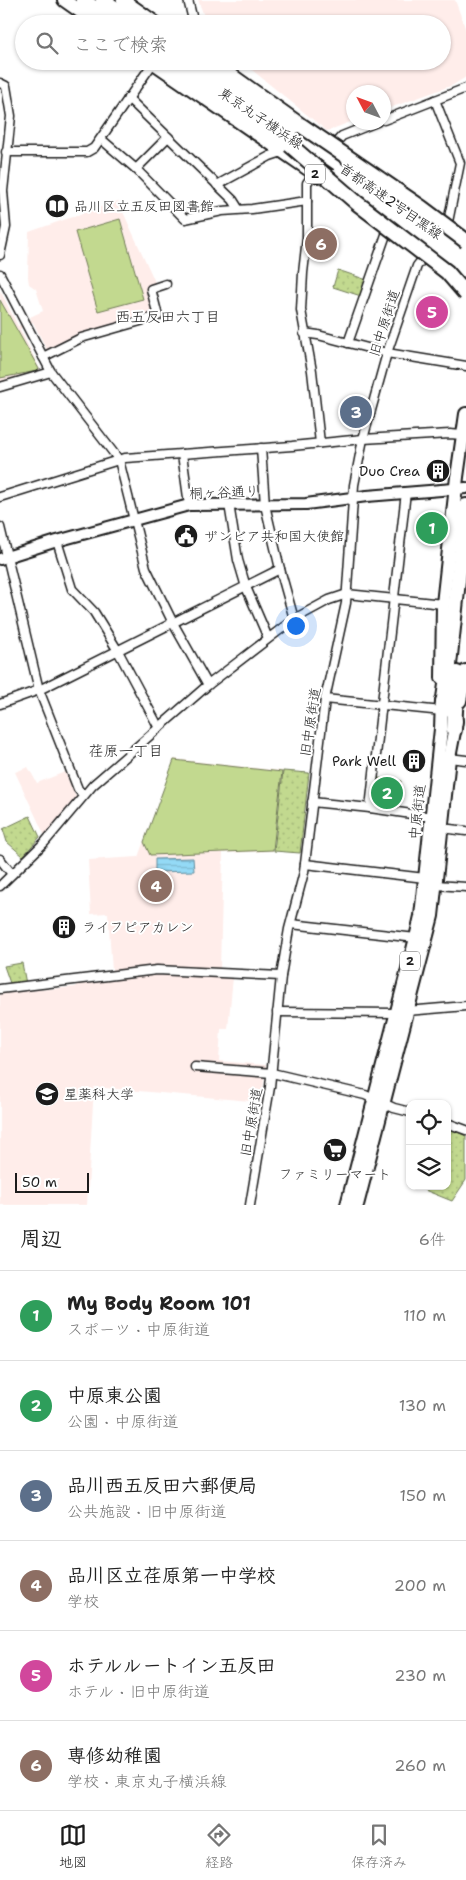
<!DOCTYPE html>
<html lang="ja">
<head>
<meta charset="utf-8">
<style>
	body { margin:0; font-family:"Shantell Sans","Klee One",sans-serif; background:#f6f6f6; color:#222 }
	.controls { position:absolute; right:15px; bottom:15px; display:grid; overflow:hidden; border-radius:10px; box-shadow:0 1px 4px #0004 }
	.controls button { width:45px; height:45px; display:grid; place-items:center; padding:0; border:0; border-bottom:1px solid #e0e0e0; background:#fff; color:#222; font:25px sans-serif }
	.compass { position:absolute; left:346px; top:85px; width:45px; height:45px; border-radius:50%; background:#fff; box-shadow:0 1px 4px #0004; rotate:311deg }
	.scale { position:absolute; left:15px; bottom:12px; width:74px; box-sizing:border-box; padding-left:5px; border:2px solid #1c1c1c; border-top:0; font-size:14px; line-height:18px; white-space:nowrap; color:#1c1c1c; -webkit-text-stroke:4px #fff; paint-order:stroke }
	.you { position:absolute; left:295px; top:625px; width:18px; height:18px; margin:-12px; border:4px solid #fff; border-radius:50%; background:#1a73e8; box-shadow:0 0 0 8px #1a73e833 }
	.badge { display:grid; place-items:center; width:32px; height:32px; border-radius:50%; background:#1c1c1c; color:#fff; font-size:16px; font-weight:700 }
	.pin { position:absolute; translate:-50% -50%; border:2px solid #fff; box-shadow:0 1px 5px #0006 }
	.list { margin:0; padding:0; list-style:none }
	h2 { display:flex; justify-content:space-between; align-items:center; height:65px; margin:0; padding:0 20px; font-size:21px }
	h2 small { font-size:16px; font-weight:400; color:#767676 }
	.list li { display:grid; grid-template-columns:32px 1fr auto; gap:15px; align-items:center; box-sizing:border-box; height:90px; padding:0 20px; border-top:1px solid #e0e0e0 }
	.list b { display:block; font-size:19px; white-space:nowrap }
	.list p { margin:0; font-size:16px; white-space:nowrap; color:#767676 }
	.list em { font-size:16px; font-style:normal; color:#767676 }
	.icon { flex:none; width:28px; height:28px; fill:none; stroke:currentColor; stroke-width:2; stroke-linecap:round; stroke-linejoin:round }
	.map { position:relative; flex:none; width:466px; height:1205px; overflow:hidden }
	.search { position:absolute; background:#fff; box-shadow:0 1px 4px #0004; left:15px; right:15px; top:15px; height:55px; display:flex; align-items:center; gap:12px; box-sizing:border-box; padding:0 18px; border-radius:28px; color:#767676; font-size:19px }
	.sheet { height:605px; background:#fff }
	nav { display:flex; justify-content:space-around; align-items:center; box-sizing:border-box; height:70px; border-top:1px solid #e0e0e0; background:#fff; font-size:14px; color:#767676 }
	nav a { display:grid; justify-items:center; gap:2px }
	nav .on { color:#1c1c1c }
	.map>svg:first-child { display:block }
</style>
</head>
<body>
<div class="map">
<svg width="466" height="1205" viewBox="0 0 466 1205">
	<defs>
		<pattern id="park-dots" width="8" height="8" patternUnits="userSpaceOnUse" patternTransform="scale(1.25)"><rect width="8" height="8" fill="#c2d98f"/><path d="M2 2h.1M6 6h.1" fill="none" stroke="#a6ba7b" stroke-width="1.8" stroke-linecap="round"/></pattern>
		<pattern id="water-rules" width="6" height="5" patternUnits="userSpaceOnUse" patternTransform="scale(1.25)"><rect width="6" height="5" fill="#94daf6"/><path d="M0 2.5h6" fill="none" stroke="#7fbad2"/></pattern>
	</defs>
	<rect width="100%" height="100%" fill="#fff"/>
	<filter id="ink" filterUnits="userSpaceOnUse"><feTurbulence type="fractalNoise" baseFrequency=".02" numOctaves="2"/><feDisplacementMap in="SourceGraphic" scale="10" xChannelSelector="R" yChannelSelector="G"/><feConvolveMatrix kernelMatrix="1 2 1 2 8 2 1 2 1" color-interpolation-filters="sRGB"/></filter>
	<g filter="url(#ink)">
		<g fill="#ffedea">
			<polygon points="198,0 455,0 466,30 466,77 453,85 384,110 384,92 354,92 353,121 327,131 241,61 442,61 442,24 207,24"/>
			<polygon points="118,201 156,284 148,289 155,314 77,336 47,350 33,322 20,329 40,369 40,372 0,382 0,290 18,326 31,319 30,317 43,311 36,289 29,284 28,277 29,232"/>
			<polygon points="174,759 283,771 273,851 223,853 220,969 157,967 112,971 108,913 91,914 88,860 138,857"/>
			<polygon points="28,767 37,783 65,772 76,797 45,836 15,772"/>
			<polygon points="157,973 233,977 228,1029 221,1029 219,1061 266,1065 261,1102 94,1087 87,1205 0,1205 0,993 76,987 80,982"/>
		</g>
		<g fill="#c2d98f" stroke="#6f7a56">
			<polygon points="120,219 143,299 98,311 75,232"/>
			<polygon points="0,300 39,369 37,371 0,378"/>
			<polygon points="174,760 282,772 273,850 150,855 144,842"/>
		</g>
		<g fill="url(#park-dots)" stroke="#6f7a56">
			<polygon points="338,270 367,280 361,296 333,287"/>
			<polygon points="283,771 309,773 300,853 274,851"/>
			<polygon points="378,778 401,781 397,808 374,806"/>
			<polygon points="30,816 40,837 23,856 7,842 3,829"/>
			<polygon points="22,963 26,984 11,986 4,966"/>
			<polygon points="447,1127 466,1136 466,1180 452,1201 422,1189 422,1186 447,1186"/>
		</g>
		<polygon fill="url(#water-rules)" stroke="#648e9f" points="193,858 194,871 155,872 155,859"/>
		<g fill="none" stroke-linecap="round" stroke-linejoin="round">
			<g stroke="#1c1c1c" stroke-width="11">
				<g id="minor">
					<polyline points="188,0 194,24"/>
					<polyline points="0,83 6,86 11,116 3,191 6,227 0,255"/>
					<polyline points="128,98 233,200 238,208"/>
					<polyline points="435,100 460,163 448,222"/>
					<polyline points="384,120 466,88"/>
					<polyline points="101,139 136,169 185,219 222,211 252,209 307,201"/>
					<polyline points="332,147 342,136 377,122"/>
					<polyline points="6,152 87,152 94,148 153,63 156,62"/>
					<polyline points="136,169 168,137"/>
					<polyline points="314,173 307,183 307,238 303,273 301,310 312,371 320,443"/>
					<polyline points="217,185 270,156 282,152"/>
					<polyline points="0,274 51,372 119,460 146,568 173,623 208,685"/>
					<polyline points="304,333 318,335 387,353 466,366"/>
					<polyline points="348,343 389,226"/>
					<polyline points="43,357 81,338 158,316 151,289 166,284"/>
					<polyline points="0,387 51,372"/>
					<polyline points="261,448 265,505 280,569 294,619"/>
					<polyline points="182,454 189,505"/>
					<polyline points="0,497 125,458 292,446 363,439 450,434 462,435"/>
					<polyline points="229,504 238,560 246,587 268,638"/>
					<polyline points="0,527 39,690 78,789 83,795"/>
					<polyline points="57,541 72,589 94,612 118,651 159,728"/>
					<polyline points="325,699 442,711"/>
					<polyline points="0,704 39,690 280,569"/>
					<polyline points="449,758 466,760"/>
					<polyline points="312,802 370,808 432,817"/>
					<polyline points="370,808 406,492"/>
					<polyline points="442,828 466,831"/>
					<polyline points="0,859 12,874"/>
					<polyline points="305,864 425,878"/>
					<polyline points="436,885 466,887"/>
					<polyline points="0,886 45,842 93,785 208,685 294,619 329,600 347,594 443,604"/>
					<polyline points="291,924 416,938"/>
					<polyline points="0,989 157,970 281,976"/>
					<polyline points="407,1011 466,1006"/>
					<polyline points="277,1012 397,1013"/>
					<polyline points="195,1067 272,1073 365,1095 394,1108 410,1112"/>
					<polyline points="447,1123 466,1130"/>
					<polyline points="250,1205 270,1087 281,976 289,929 304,872 325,699 346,603 354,485 363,439 387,353 417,266 427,253"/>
				</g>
			</g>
			<g stroke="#1c1c1c" stroke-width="14">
				<polyline id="tertiary" points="0,559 57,541 189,505 306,504 367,496 466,488"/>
			</g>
			<g stroke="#1c1c1c" stroke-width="16">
				<g id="primary">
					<polyline points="64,0 98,24"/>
					<polyline points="123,0 157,24"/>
					<polyline points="151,61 318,176"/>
					<polyline points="212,61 310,131"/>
					<polyline points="439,259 466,277"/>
					<polyline points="442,678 443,604 457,477 466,414"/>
					<polyline points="460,701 466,671"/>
					<polyline points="347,1205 416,938 421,916 441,729 442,701"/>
					<polyline points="357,1205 432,916 449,758 456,721"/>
				</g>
			</g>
			<g stroke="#1c1c1c" stroke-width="18">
				<g id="motorway">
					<polyline points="83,0 116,24"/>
					<polyline points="103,0 138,24"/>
					<polyline points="170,61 299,152"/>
					<polyline points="192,61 466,253"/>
					<polyline points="335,177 466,268"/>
					<polyline points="442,711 449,665 466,506"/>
					<polyline points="454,730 457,673"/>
				</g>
			</g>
			<use href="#minor" stroke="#fff" stroke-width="8"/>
			<use href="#tertiary" stroke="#fff" stroke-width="10"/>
			<use href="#primary" stroke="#fff" stroke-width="12"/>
			<use href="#motorway" stroke="#fff" stroke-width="14"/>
			<g stroke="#1c1c1c" stroke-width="18" stroke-linecap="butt">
				<g id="motorway-bridge">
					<polyline points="302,126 422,208 466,241"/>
					<polyline points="290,145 357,203 447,272 466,294"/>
				</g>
			</g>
			<use href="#motorway-bridge" stroke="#fff" stroke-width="14"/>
		</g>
	</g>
	<defs>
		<g id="library-disc" transform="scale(1.25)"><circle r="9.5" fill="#1c1c1c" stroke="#fff"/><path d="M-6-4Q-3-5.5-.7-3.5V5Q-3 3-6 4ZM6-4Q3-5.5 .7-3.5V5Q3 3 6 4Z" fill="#fff"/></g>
		<g id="building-disc" transform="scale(1.25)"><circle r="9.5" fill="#1c1c1c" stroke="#fff"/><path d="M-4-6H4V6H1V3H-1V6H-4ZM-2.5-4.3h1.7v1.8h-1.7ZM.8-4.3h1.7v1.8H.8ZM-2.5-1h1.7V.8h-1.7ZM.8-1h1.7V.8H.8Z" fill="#fff"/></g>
		<g id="civic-disc" transform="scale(1.25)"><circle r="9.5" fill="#1c1c1c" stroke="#fff"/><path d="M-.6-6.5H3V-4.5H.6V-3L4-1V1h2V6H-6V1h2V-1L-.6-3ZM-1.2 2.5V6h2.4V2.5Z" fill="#fff"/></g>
		<g id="university-disc" transform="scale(1.25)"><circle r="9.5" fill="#1c1c1c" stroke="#fff"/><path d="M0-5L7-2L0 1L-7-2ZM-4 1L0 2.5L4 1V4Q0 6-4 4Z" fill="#fff"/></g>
		<g id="supermarket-disc" transform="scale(1.25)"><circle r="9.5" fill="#1c1c1c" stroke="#fff"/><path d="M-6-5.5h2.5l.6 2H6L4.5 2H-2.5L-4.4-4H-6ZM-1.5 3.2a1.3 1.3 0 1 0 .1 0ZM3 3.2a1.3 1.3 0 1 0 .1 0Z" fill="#fff"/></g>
	</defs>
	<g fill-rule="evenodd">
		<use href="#library-disc" x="57" y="206"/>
		<use href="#building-disc" x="438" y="471"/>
		<use href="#civic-disc" x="186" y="536"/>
		<use href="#building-disc" x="414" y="761"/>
		<use href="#building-disc" x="64" y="927"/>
		<use href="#university-disc" x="47" y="1094"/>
		<use href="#supermarket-disc" x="335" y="1150"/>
	</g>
	<g text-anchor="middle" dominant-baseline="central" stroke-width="4" stroke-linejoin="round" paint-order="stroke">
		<g fill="#fff" stroke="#606060" stroke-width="1">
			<rect x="305" y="164.5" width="20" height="19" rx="4"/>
			<rect x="400" y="951.5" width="20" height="19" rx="4"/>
		</g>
		<g font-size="12" font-weight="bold" fill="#1c1c1c">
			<text x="315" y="174">2</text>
			<text x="410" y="961">2</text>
		</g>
		<g font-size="14" fill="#1c1c1c" stroke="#fff">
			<text transform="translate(261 118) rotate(34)">東京丸子横浜線</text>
			<text transform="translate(391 201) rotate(35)">首都高速2号目黒線</text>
			<text transform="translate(384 323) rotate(-72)">旧中原街道</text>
			<text transform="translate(224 492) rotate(-2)">桐ヶ谷通り</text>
			<text transform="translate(310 722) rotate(-81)">旧中原街道</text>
			<text transform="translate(417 812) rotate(-84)">中原街道</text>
			<text transform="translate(251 1122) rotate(-80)">旧中原街道</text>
		</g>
		<g font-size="14" fill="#1c1c1c" stroke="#fff" text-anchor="start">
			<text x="74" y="206">品川区立五反田図書館</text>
			<text x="420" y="471" text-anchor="end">Duo Crea</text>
			<text x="204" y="536">ザンビア共和国大使館</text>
			<text x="396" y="761" text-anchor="end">Park Well</text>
			<text x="82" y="927">ライフピアカレン</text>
			<text x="64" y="1094">星薬科大学</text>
			<text x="335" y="1174" text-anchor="middle">ファミリーマート</text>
		</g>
		<g font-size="15" fill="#1c1c1c" stroke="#fff">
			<text x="168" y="317">西五反田六丁目</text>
			<text x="126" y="751">荏原一丁目</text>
		</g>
	</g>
</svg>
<div class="controls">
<button><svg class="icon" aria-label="locate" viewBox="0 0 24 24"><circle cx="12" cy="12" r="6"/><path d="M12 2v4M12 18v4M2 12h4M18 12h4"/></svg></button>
<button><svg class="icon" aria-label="layers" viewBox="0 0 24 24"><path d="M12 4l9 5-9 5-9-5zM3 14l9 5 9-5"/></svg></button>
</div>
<svg class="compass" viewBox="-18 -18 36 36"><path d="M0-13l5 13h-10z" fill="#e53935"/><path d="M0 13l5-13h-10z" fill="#767676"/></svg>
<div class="scale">50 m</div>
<div class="you"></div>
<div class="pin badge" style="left:432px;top:528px;background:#2e9e5b">1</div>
<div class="pin badge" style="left:387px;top:793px;background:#2e9e5b">2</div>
<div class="pin badge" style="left:356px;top:412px;background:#5c6f8a">3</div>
<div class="pin badge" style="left:156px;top:886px;background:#8d6e63">4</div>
<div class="pin badge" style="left:432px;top:312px;background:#d1479c">5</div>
<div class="pin badge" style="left:321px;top:244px;background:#8d6e63">6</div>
<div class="search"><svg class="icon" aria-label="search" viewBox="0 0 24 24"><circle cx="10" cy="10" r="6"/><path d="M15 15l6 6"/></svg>ここで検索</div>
</div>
<section class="sheet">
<h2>周辺<small>6件</small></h2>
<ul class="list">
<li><span class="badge" style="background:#2e9e5b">1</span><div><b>My Body Room 101</b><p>スポーツ · 中原街道</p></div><em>110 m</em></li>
<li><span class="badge" style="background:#2e9e5b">2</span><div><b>中原東公園</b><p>公園 · 中原街道</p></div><em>130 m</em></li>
<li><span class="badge" style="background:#5c6f8a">3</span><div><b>品川西五反田六郵便局</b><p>公共施設 · 旧中原街道</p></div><em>150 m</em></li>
<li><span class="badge" style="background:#8d6e63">4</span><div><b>品川区立荏原第一中学校</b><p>学校</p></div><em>200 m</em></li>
<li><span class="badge" style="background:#d1479c">5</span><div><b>ホテルルートイン五反田</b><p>ホテル · 旧中原街道</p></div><em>230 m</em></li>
<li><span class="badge" style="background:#8d6e63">6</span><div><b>専修幼稚園</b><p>学校 · 東京丸子横浜線</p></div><em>260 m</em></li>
</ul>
</section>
<nav>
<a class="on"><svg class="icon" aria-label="map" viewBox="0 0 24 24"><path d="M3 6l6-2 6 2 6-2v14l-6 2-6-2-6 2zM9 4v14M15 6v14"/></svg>地図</a>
<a><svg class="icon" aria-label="directions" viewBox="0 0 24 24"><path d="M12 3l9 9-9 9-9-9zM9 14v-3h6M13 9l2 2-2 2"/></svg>経路</a>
<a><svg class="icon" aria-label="saved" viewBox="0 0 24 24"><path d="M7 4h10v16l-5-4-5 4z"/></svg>保存済み</a>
</nav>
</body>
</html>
